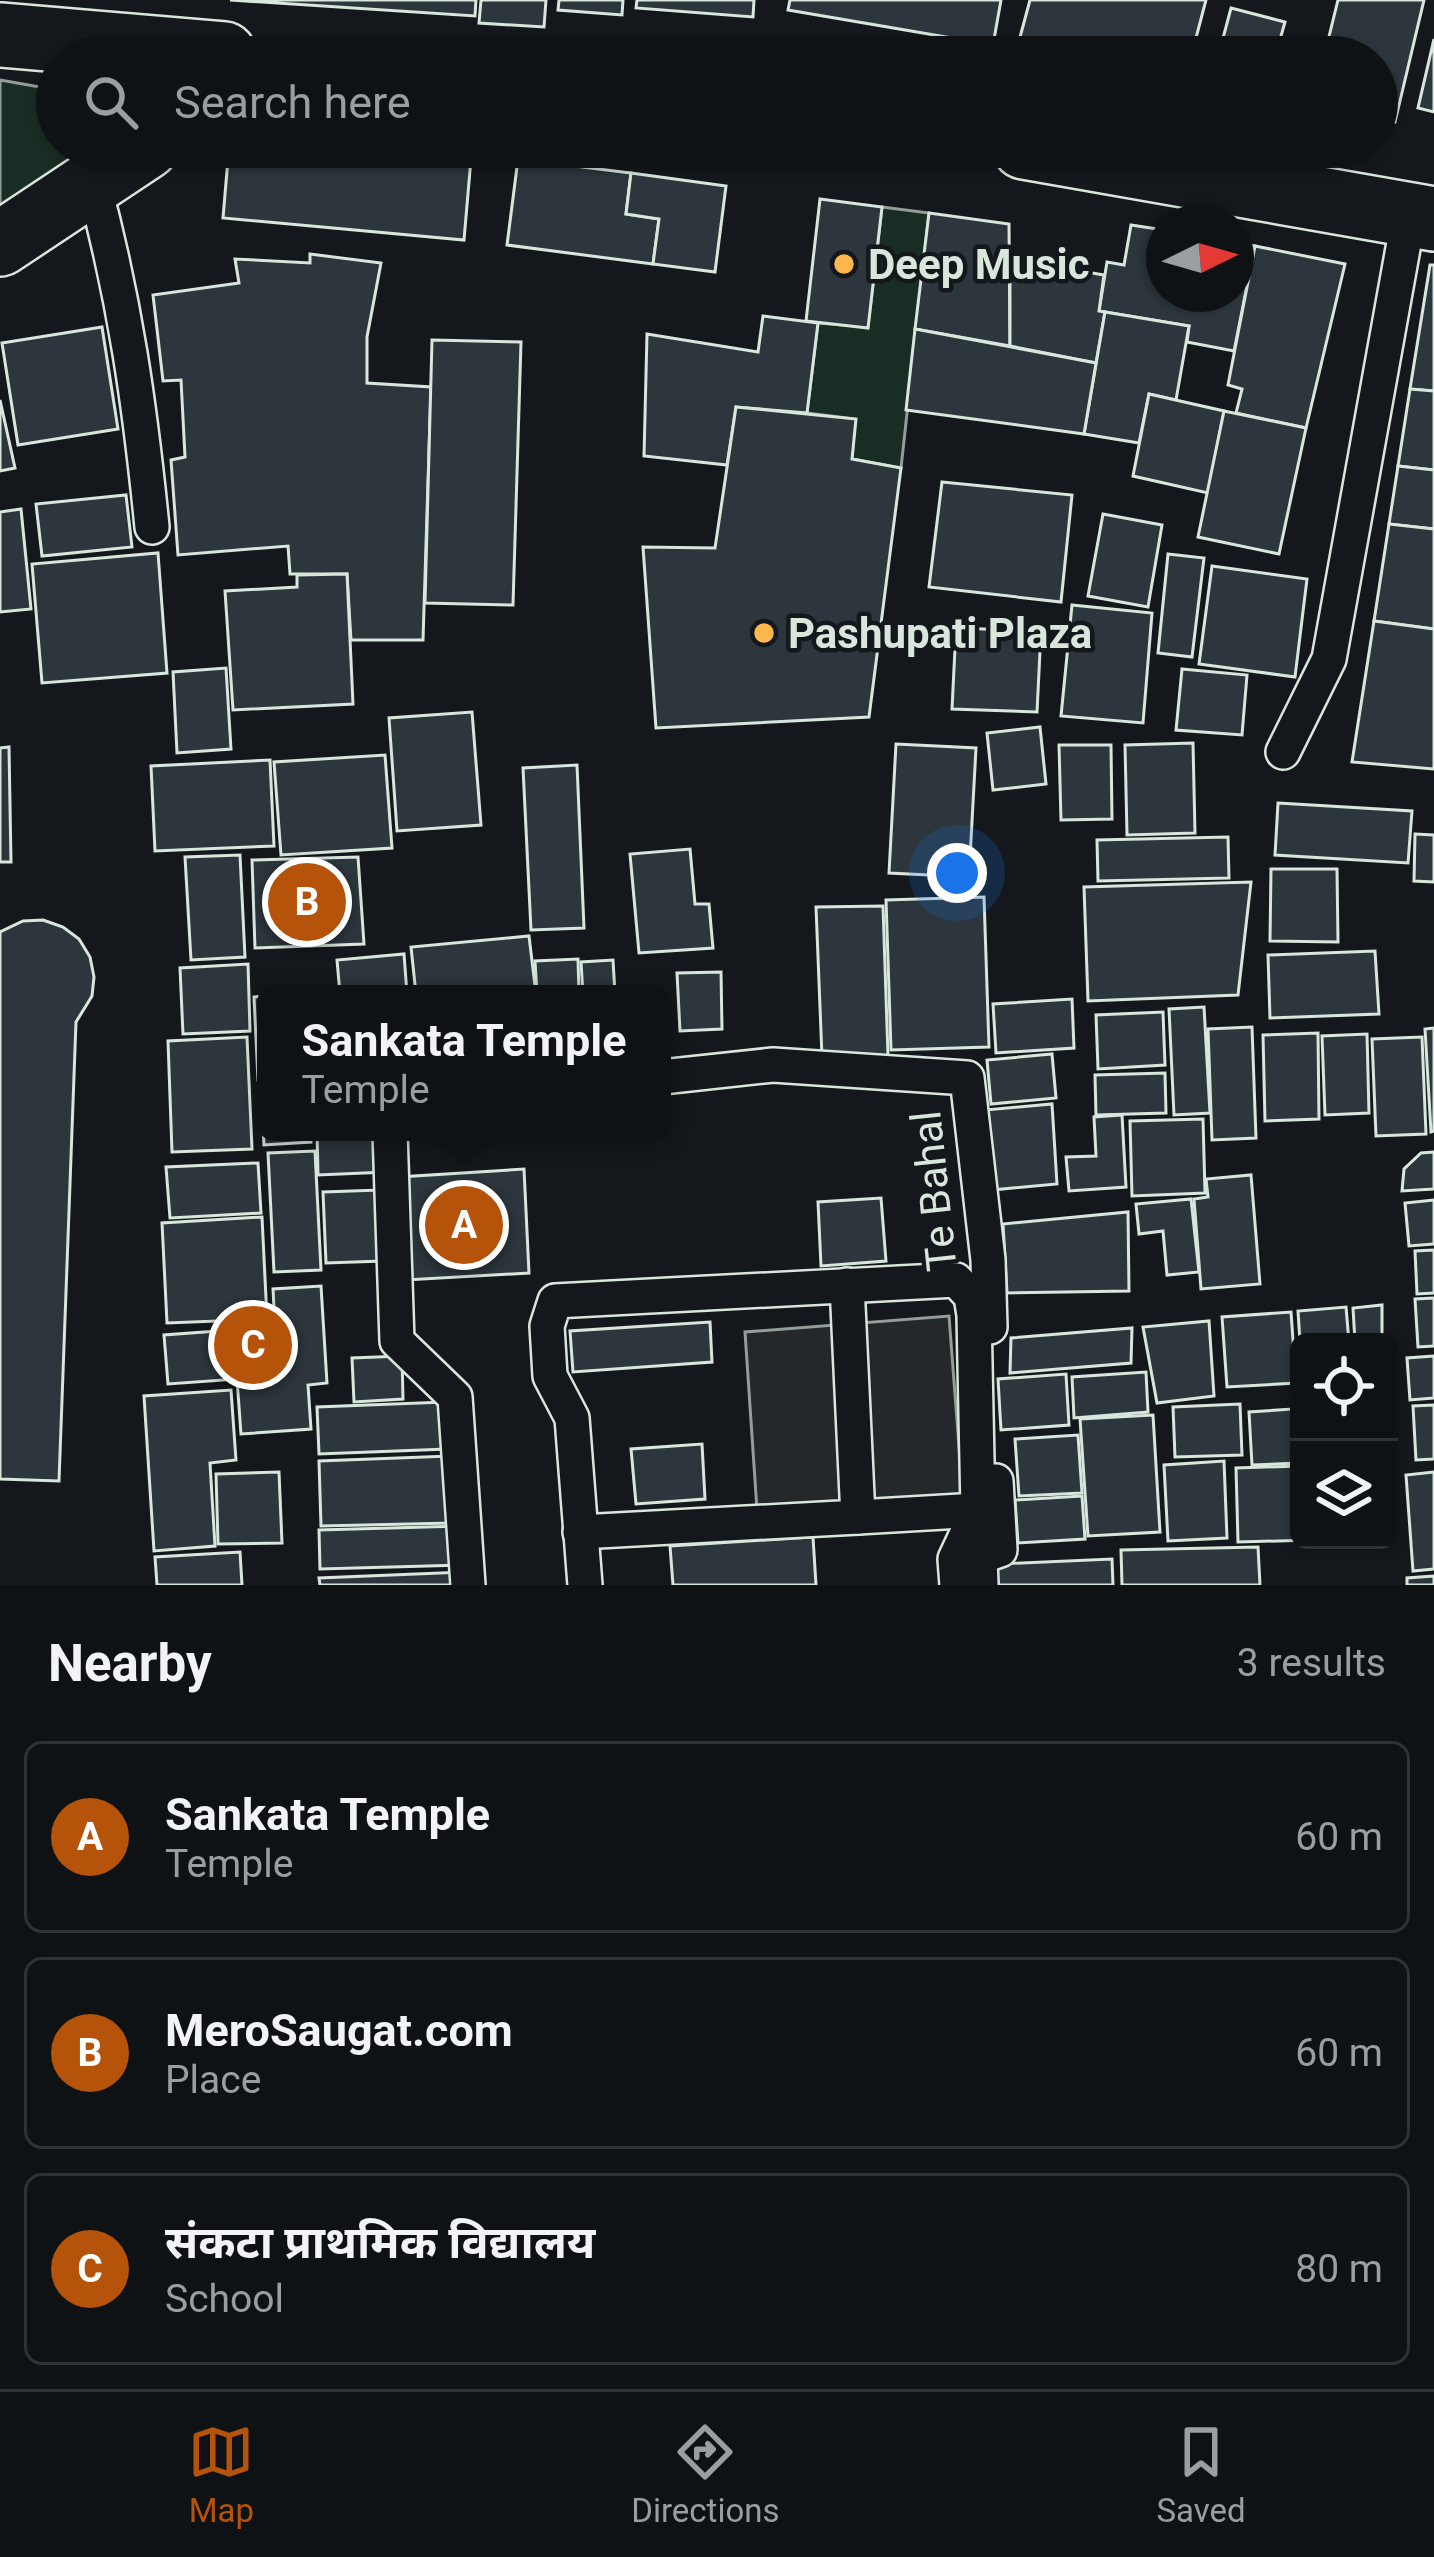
<!DOCTYPE html>
<html lang="en">
<head>
<meta charset="utf-8">
<style>
	body { margin:0; font-family:Roboto,"Noto Sans Devanagari",sans-serif; background:#1d2022; color:#f1f3f6 }
	.controls { position:absolute; right:36px; bottom:36px; display:grid; overflow:hidden; border-radius:18px; box-shadow:0 3px 9px #0004 }
	.controls button { width:108px; height:108px; display:grid; place-items:center; padding:0; border:0; border-bottom:3px solid #2f3234; background:#0f1215; color:#f1f3f6; font:60px sans-serif }
	.compass { position:absolute; left:1146px; top:204px; width:108px; height:108px; border-radius:50%; background:#0f1215; box-shadow:0 3px 9px #0004; rotate:85deg }
	.you { position:absolute; left:957px; top:873px; width:42px; height:42px; margin:-30px; border:9px solid #fff; border-radius:50%; background:#1a73e8; box-shadow:0 0 0 18px #1a73e833 }
	.badge { display:grid; place-items:center; width:78px; height:78px; border-radius:50%; background:#b45309; color:#fff; font-size:39px; font-weight:700 }
	.pin { position:absolute; translate:-50% -50%; border:6px solid #fff; box-shadow:0 3px 12px #0006 }
	.popup { position:absolute; left:257px; top:985px; width:414px; height:156px; box-sizing:border-box; display:grid; place-content:center; border-radius:18px; background:#0f1215; filter:drop-shadow(0 3px 9px #0005); font-size:39px; white-space:nowrap; color:#9b9ea0 }
	.popup b { font-size:45px; color:#f1f3f6 }
	.popup::after { content:''; position:absolute; left:50%; top:100%; margin-left:-24px; border:24px solid transparent; border-top-color:#0f1215 }
	.list { margin:0; padding:0; list-style:none }
	h2 { display:flex; justify-content:space-between; align-items:center; height:156px; margin:0; padding:0 48px; font-size:51px }
	h2 small { font-size:39px; font-weight:400; color:#9b9ea0 }
	.list li { display:grid; grid-template-columns:78px 1fr auto; gap:36px; align-items:center; box-sizing:border-box; height:192px; margin:0 24px 24px; padding:0 24px; border:3px solid #2f3234; border-radius:18px }
	.list b { display:block; font-size:45px; white-space:nowrap }
	.list p { margin:0; font-size:39px; white-space:nowrap; color:#9b9ea0 }
	.list em { font-size:39px; font-style:normal; color:#9b9ea0 }
	.icon { flex:none; width:66px; height:66px; fill:none; stroke:currentColor; stroke-width:2; stroke-linecap:round; stroke-linejoin:round }
	.map { position:relative; flex:none; width:1434px; height:1585px; overflow:hidden }
	.search { position:absolute; background:#0f1215; box-shadow:0 3px 9px #0004; left:36px; right:36px; top:36px; height:132px; display:flex; align-items:center; gap:30px; box-sizing:border-box; padding:0 42px; border-radius:66px; color:#9b9ea0; font-size:45px }
	.sheet { height:804px; background:#0f1215 }
	nav { display:flex; justify-content:space-around; align-items:center; box-sizing:border-box; height:168px; border-top:3px solid #2f3234; background:#0f1215; font-size:33px; color:#9b9ea0 }
	nav a { display:grid; justify-items:center; gap:6px }
	nav .on { color:#b45309 }
	.map>svg:first-child { display:block }
</style>
</head>
<body>
<div class="map">
<svg width="1434" height="1585" viewBox="0 0 1434 1585">
	<rect width="100%" height="100%" fill="#14181c"/>
	<g fill="#1a2d24" stroke="#939e99" stroke-width="3">
		<polygon points="0,80 57,90 57,147 107,147 0,218"/>
		<polygon points="882,207 929,213 901,468 852,459 855,419 807,413 818,323 868,327"/>
	</g>
	<polygon fill="#24282b" stroke="#939e99" stroke-width="3" points="949,1316 963,1499 757,1510 745,1332"/>
	<g fill="#2c363c" stroke="#d8e6dc" stroke-width="3">
		<polygon points="230,0 476,0 475,16"/>
		<polygon points="481,0 546,0 544,27 479,23"/>
		<polygon points="559,0 623,0 622,15 558,10"/>
		<polygon points="637,0 754,0 753,17 636,8"/>
		<polygon points="790,0 1001,0 993,45 788,10"/>
		<polygon points="1030,0 1206,0 1191,57 1036,57 1016,52"/>
		<polygon points="1338,0 1424,0 1395,122 1377,117 1377,57 1324,57"/>
		<polygon points="1231,8 1285,22 1275,57 1218,57"/>
		<polygon points="1434,39 1434,112 1418,108"/>
		<polygon points="229,147 472,147 464,240 223,218"/>
		<polygon points="518,159 631,173 626,214 659,219 653,264 507,245"/>
		<polygon points="631,173 726,186 715,272 653,264 659,219 626,214"/>
		<polygon points="820,199 882,207 868,328 806,321"/>
		<polygon points="929,213 1009,224 1010,346 915,329"/>
		<polygon points="1131,225 1164,230 1164,294 1236,294 1236,243 1255,246 1234,351 1187,342 1189,326 1099,311 1107,262 1124,265"/>
		<polygon points="1255,246 1345,264 1306,428 1236,413 1242,389 1228,385"/>
		<polygon points="310,254 381,263 367,337 367,383 431,387 423,640 351,640 347,574 290,574 288,546 178,555 171,460 185,457 181,380 163,381 153,295 239,283 235,259 310,263"/>
		<polygon points="1010,259 1104,275 1099,311 1105,312 1096,363 1010,346"/>
		<polygon points="1430,265 1434,265 1434,391 1410,389"/>
		<polygon points="1105,312 1189,326 1176,400 1149,394 1139,443 1084,434"/>
		<polygon points="763,316 818,323 807,413 736,407 727,465 644,456 647,334 758,352"/>
		<polygon points="102,327 118,429 18,445 2,343"/>
		<polygon points="915,329 1096,363 1084,434 906,410"/>
		<polygon points="432,340 521,342 513,605 425,603"/>
		<polygon points="1410,389 1434,391 1434,470 1398,466"/>
		<polygon points="1149,394 1224,411 1208,493 1133,476"/>
		<polygon points="0,400 15,468 0,471"/>
		<polygon points="736,407 856,419 852,459 901,468 869,717 656,728 643,547 715,548"/>
		<polygon points="1224,411 1306,428 1279,554 1198,537"/>
		<polygon points="1398,466 1434,470 1434,529 1389,524"/>
		<polygon points="942,482 1072,495 1061,602 929,587"/>
		<polygon points="126,495 132,547 42,556 36,504"/>
		<polygon points="21,509 31,609 0,612 0,512"/>
		<polygon points="1103,514 1162,525 1148,607 1088,596"/>
		<polygon points="1389,524 1434,529 1434,629 1374,621"/>
		<polygon points="158,553 167,673 42,683 32,564"/>
		<polygon points="1168,554 1204,558 1192,657 1158,653"/>
		<polygon points="1212,566 1307,579 1295,677 1199,664"/>
		<polygon points="347,574 353,704 233,710 225,591 297,587 297,575"/>
		<polygon points="1072,605 1152,613 1143,723 1061,716"/>
		<polygon points="1374,621 1434,629 1434,769 1352,762"/>
		<polygon points="956,628 1041,631 1037,712 952,709"/>
		<polygon points="226,668 231,749 177,753 173,672"/>
		<polygon points="1182,669 1247,675 1242,735 1176,730"/>
		<polygon points="472,712 481,825 397,831 389,718"/>
		<polygon points="1040,727 1046,784 993,790 987,733"/>
		<polygon points="1193,743 1195,833 1127,835 1125,745"/>
		<polygon points="896,744 976,748 969,877 889,873"/>
		<polygon points="1059,745 1111,745 1112,819 1061,820"/>
		<polygon points="9,747 11,862 0,862 0,748"/>
		<polygon points="385,755 392,848 281,855 274,762"/>
		<polygon points="270,760 274,846 155,851 151,766"/>
		<polygon points="577,765 584,928 531,930 523,768"/>
		<polygon points="1278,803 1412,811 1408,863 1275,855"/>
		<polygon points="1415,834 1434,835 1434,882 1414,881"/>
		<polygon points="1228,837 1229,878 1098,881 1097,840"/>
		<polygon points="690,849 695,904 709,904 713,948 639,953 630,854"/>
		<polygon points="240,855 245,957 191,960 185,857"/>
		<polygon points="358,857 364,944 255,948 252,860"/>
		<polygon points="1271,869 1337,869 1338,942 1270,941"/>
		<polygon points="1251,882 1238,995 1088,1001 1084,887"/>
		<polygon points="984,897 989,1047 891,1050 886,900"/>
		<polygon points="883,906 888,1056 822,1057 816,907"/>
		<polygon points="43,920 63,927 79,939 90,957 94,977 92,996 76,1022 59,1481 0,1479 0,932 23,921"/>
		<polygon points="529,936 536,994 416,994 411,947"/>
		<polygon points="1375,951 1379,1014 1270,1018 1268,955"/>
		<polygon points="404,954 407,994 340,994 337,960"/>
		<polygon points="578,959 579,994 537,994 535,961"/>
		<polygon points="613,960 615,994 583,994 581,962"/>
		<polygon points="248,964 250,1031 183,1034 180,968"/>
		<polygon points="721,972 722,1029 680,1031 677,973"/>
		<polygon points="266,996 266,1080 258,1080 254,997"/>
		<polygon points="1072,999 1074,1048 996,1053 993,1004"/>
		<polygon points="1204,1007 1210,1113 1174,1115 1169,1009"/>
		<polygon points="1163,1012 1165,1065 1098,1069 1096,1015"/>
		<polygon points="1252,1027 1256,1138 1212,1140 1208,1029"/>
		<polygon points="1434,1028 1434,1131 1431,1132 1425,1029"/>
		<polygon points="1318,1033 1319,1119 1265,1121 1263,1035"/>
		<polygon points="1367,1034 1369,1113 1325,1115 1322,1036"/>
		<polygon points="247,1037 252,1149 172,1152 168,1041"/>
		<polygon points="1422,1037 1426,1134 1376,1136 1372,1039"/>
		<polygon points="1052,1054 1056,1098 991,1104 987,1060"/>
		<polygon points="1165,1073 1166,1113 1096,1115 1095,1075"/>
		<polygon points="266,1087 266,1132 310,1132 311,1142 264,1145 261,1088"/>
		<polygon points="1052,1104 1057,1184 992,1190 985,1110"/>
		<polygon points="1122,1115 1126,1187 1069,1191 1066,1157 1096,1156 1094,1117"/>
		<polygon points="1203,1119 1205,1193 1132,1196 1130,1121"/>
		<polygon points="317,1132 385,1132 387,1172 318,1175"/>
		<polygon points="315,1151 321,1270 274,1272 268,1153"/>
		<polygon points="1434,1152 1434,1189 1402,1191 1404,1169 1421,1153"/>
		<polygon points="258,1163 261,1213 170,1218 166,1167"/>
		<polygon points="524,1169 529,1273 406,1280 399,1177"/>
		<polygon points="1251,1175 1260,1284 1201,1289 1194,1199 1208,1197 1206,1179"/>
		<polygon points="380,1190 383,1261 326,1263 323,1192"/>
		<polygon points="881,1198 886,1261 821,1266 818,1202"/>
		<polygon points="1191,1199 1199,1272 1167,1275 1163,1231 1139,1234 1136,1204"/>
		<polygon points="1434,1200 1434,1244 1409,1246 1405,1203"/>
		<polygon points="1128,1212 1129,1291 1007,1293 1003,1224"/>
		<polygon points="262,1217 267,1319 167,1323 162,1223"/>
		<polygon points="1434,1250 1434,1293 1417,1294 1415,1251"/>
		<polygon points="321,1286 327,1383 308,1385 311,1429 241,1434 237,1379 168,1384 164,1335 275,1327 273,1289"/>
		<polygon points="1434,1298 1434,1346 1418,1347 1415,1299"/>
		<polygon points="1382,1305 1382,1342 1355,1342 1353,1308"/>
		<polygon points="1346,1307 1349,1342 1300,1342 1298,1311"/>
		<polygon points="1291,1312 1296,1383 1227,1387 1222,1317"/>
		<polygon points="1209,1321 1214,1396 1157,1403 1143,1327"/>
		<polygon points="710,1322 712,1362 573,1372 570,1331"/>
		<polygon points="1132,1328 1131,1363 1010,1373 1011,1338"/>
		<polygon points="402,1356 403,1399 354,1402 352,1358"/>
		<polygon points="1434,1356 1434,1398 1410,1400 1407,1358"/>
		<polygon points="1146,1372 1148,1412 1074,1418 1072,1377"/>
		<polygon points="1066,1374 1069,1425 1001,1430 998,1379"/>
		<polygon points="231,1390 236,1460 210,1463 215,1546 154,1551 144,1396"/>
		<polygon points="445,1402 447,1449 319,1454 317,1407"/>
		<polygon points="1240,1404 1242,1455 1175,1457 1173,1407"/>
		<polygon points="1434,1405 1434,1459 1416,1460 1413,1406"/>
		<polygon points="1292,1409 1299,1463 1252,1465 1249,1412"/>
		<polygon points="1153,1415 1160,1532 1088,1536 1080,1419"/>
		<polygon points="1078,1435 1082,1493 1019,1496 1015,1439"/>
		<polygon points="702,1444 705,1499 636,1504 631,1449"/>
		<polygon points="450,1456 452,1523 321,1526 319,1461"/>
		<polygon points="1224,1461 1227,1538 1168,1541 1164,1465"/>
		<polygon points="1299,1466 1299,1540 1312,1540 1238,1542 1236,1468"/>
		<polygon points="279,1472 282,1543 218,1544 216,1474"/>
		<polygon points="1434,1472 1434,1569 1413,1571 1406,1475"/>
		<polygon points="1082,1496 1085,1539 1018,1543 1015,1500"/>
		<polygon points="462,1526 463,1565 320,1569 319,1530"/>
		<polygon points="813,1537 816,1585 673,1585 670,1546"/>
		<polygon points="1258,1547 1260,1585 1122,1585 1121,1550"/>
		<polygon points="240,1552 242,1585 157,1585 155,1557"/>
		<polygon points="1112,1559 1113,1585 998,1585 997,1564"/>
		<polygon points="464,1572 465,1585 320,1585 319,1578"/>
		<polygon points="1434,1576 1434,1585 1407,1585 1407,1578"/>
	</g>
	<g fill="none" stroke-linecap="round" stroke-linejoin="round">
		<g stroke="#d8e6dc" stroke-width="38">
			<g id="lane">
				<path d="M 93,182 C 125,300 140,406 152,527"/>
				<polyline points="1283,752 1329,659 1409,215"/>
				<polyline points="662,1077 773,1065 967,1078 988,1260 990,1327"/>
				<polyline points="390,1132 397,1341 455,1397 468,1585"/>
				<polyline points="858,1517 978,1510"/>
				<polyline points="580,1532 858,1517 847,1285"/>
				<polyline points="585,1585 572,1418 550,1376 547,1326 555,1301 956,1280 971,1296 974,1315 978,1510 955,1559 957,1585"/>
				<polyline points="981,1585 980,1557 1000,1550 996,1481"/>
			</g>
		</g>
		<g stroke="#d8e6dc" stroke-width="68">
			<g id="street">
				<polyline points="0,35 224,54"/>
				<polyline points="1024,147 1434,219"/>
				<polyline points="0,244 146,147"/>
			</g>
		</g>
		<use href="#lane" stroke="#14181c" stroke-width="33"/>
		<use href="#street" stroke="#14181c" stroke-width="63"/>
	</g>
	<g fill="#ffb74d" stroke="#14181c" stroke-width="4.5">
		<circle cx="844" cy="264" r="12"/>
		<circle cx="764" cy="633" r="12"/>
	</g>
	<g text-anchor="middle" dominant-baseline="central" stroke-width="9" stroke-linejoin="round" paint-order="stroke">
		<g font-size="42" font-weight="bold" fill="#d8e6dc" stroke="#14181c" text-anchor="start">
			<text x="868" y="264">Deep Music</text>
			<text x="788" y="633">Pashupati Plaza</text>
		</g>
		<g font-size="42" fill="#d8e6dc" stroke="#14181c">
			<text transform="translate(934 1191) rotate(-96)">Te Bahal</text>
		</g>
	</g>
</svg>
<div class="controls">
<button><svg class="icon" aria-label="locate" viewBox="0 0 24 24"><circle cx="12" cy="12" r="6"/><path d="M12 2v4M12 18v4M2 12h4M18 12h4"/></svg></button>
<button><svg class="icon" aria-label="layers" viewBox="0 0 24 24"><path d="M12 4l9 5-9 5-9-5zM3 14l9 5 9-5"/></svg></button>
</div>
<svg class="compass" viewBox="-18 -18 36 36"><path d="M0-13l5 13h-10z" fill="#e53935"/><path d="M0 13l5-13h-10z" fill="#9b9ea0"/></svg>
<div class="you"></div>
<div class="pin badge" style="left:464px;top:1225px">A</div>
<div class="popup"><b>Sankata Temple</b>Temple</div>
<div class="pin badge" style="left:307px;top:902px">B</div>
<div class="pin badge" style="left:253px;top:1345px">C</div>
<div class="search"><svg class="icon" aria-label="search" viewBox="0 0 24 24"><circle cx="10" cy="10" r="6"/><path d="M15 15l6 6"/></svg>Search here</div>
</div>
<section class="sheet">
<h2>Nearby<small>3 results</small></h2>
<ul class="list">
<li><span class="badge">A</span><div><b>Sankata Temple</b><p>Temple</p></div><em>60 m</em></li>
<li><span class="badge">B</span><div><b>MeroSaugat.com</b><p>Place</p></div><em>60 m</em></li>
<li><span class="badge">C</span><div><b>संकटा प्राथमिक विद्यालय</b><p>School</p></div><em>80 m</em></li>
</ul>
</section>
<nav>
<a class="on"><svg class="icon" aria-label="map" viewBox="0 0 24 24"><path d="M3 6l6-2 6 2 6-2v14l-6 2-6-2-6 2zM9 4v14M15 6v14"/></svg>Map</a>
<a><svg class="icon" aria-label="directions" viewBox="0 0 24 24"><path d="M12 3l9 9-9 9-9-9zM9 14v-3h6M13 9l2 2-2 2"/></svg>Directions</a>
<a><svg class="icon" aria-label="saved" viewBox="0 0 24 24"><path d="M7 4h10v16l-5-4-5 4z"/></svg>Saved</a>
</nav>
</body>
</html>
